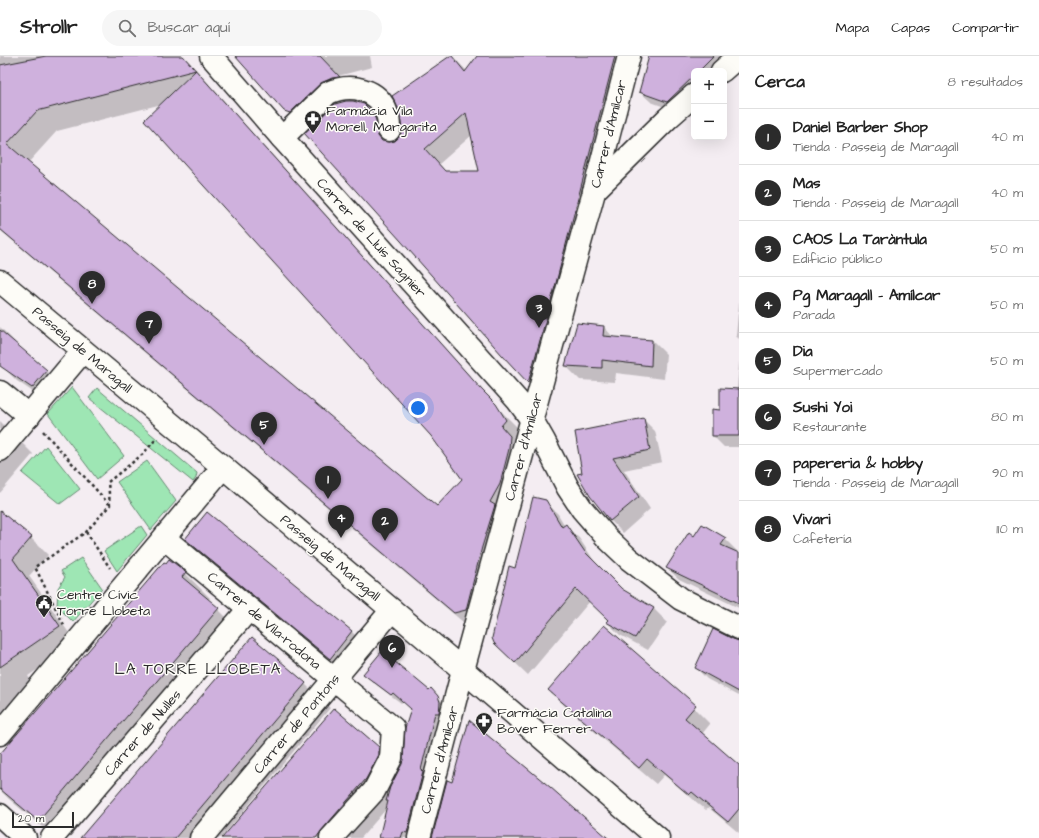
<!DOCTYPE html>
<html lang="es">
<head>
<meta charset="utf-8">
<style>
	body { margin:0; font-family:"Architects Daughter",sans-serif; background:#f6f6f6; color:#222 }
	.controls { position:absolute; right:12px; top:12px; display:grid; overflow:hidden; border-radius:6px; box-shadow:0 4px 16px #0002 }
	.controls button { width:36px; height:36px; display:grid; place-items:center; padding:0; border:0; border-bottom:1px solid #e0e0e0; background:#fff; color:#222; font:20px sans-serif }
	.scale { position:absolute; left:12px; bottom:10px; width:62px; box-sizing:border-box; padding-left:4px; border:2px solid #2b2b2b; border-top:0; font-size:11px; line-height:14px; white-space:nowrap; color:#2b2b2b; -webkit-text-stroke:3px #fdfcf7; paint-order:stroke }
	.you { position:absolute; left:418px; top:352px; width:14px; height:14px; margin:-10px; border:3px solid #fff; border-radius:50%; background:#1a73e8; box-shadow:0 0 0 6px #1a73e833 }
	.badge { display:grid; place-items:center; width:26px; height:26px; border-radius:50%; background:#2b2b2b; color:#fff; font-size:13px; font-weight:700 }
	.pin { position:absolute; translate:-50% -33px; filter:drop-shadow(0 1px 2px #0008) }
	.pin::after { content:''; position:absolute; top:21px; width:14px; height:12px; background:inherit; clip-path:polygon(0 0,100% 0,50% 100%) }
	.list { margin:0; padding:0; list-style:none }
	h2 { display:flex; justify-content:space-between; align-items:center; height:52px; margin:0; padding:0 16px; font-size:17px }
	h2 small { font-size:13px; font-weight:400; color:#767676 }
	.list li { display:grid; grid-template-columns:26px 1fr auto; gap:12px; align-items:center; box-sizing:border-box; height:56px; padding:0 16px; border-top:1px solid #e0e0e0 }
	.list b { display:block; font-size:15px; white-space:nowrap }
	.list p { margin:0; font-size:13px; white-space:nowrap; color:#767676 }
	.list em { font-size:13px; font-style:normal; color:#767676 }
	.icon { flex:none; width:22px; height:22px; fill:none; stroke:currentColor; stroke-width:2; stroke-linecap:round; stroke-linejoin:round }
	.map { position:relative; flex:none; width:739px; height:782px; overflow:hidden }
	header { display:flex; align-items:center; gap:24px; box-sizing:border-box; height:56px; padding:0 20px; background:#fff; border-bottom:1px solid #e0e0e0 }
	header strong { font-size:19px }
	nav { display:flex; gap:22px; margin-inline-start:auto; font-size:14px }
	.search { width:280px; height:36px; background:#f6f6f6; display:flex; align-items:center; gap:10px; box-sizing:border-box; padding:0 14px; border-radius:22px; color:#767676; font-size:15px }
	main { display:flex }
	aside { flex:1; background:#fff }
	.map>svg:first-child { display:block }
</style>
</head>
<body>
<header>
<strong>Strollr</strong>
<div class="search"><svg class="icon" aria-label="search" viewBox="0 0 24 24"><circle cx="10" cy="10" r="6"/><path d="M15 15l6 6"/></svg>Buscar aquí</div>
<nav><a>Mapa</a><a>Capas</a><a>Compartir</a></nav>
</header>
<main>
<div class="map">
<svg width="739" height="782" viewBox="0 0 739 782">
	<rect width="100%" height="100%" fill="#f4edf2"/>
	<filter id="ink" filterUnits="userSpaceOnUse"><feTurbulence type="fractalNoise" baseFrequency=".025" numOctaves="2"/><feDisplacementMap in="SourceGraphic" scale="8" xChannelSelector="R" yChannelSelector="G"/><feConvolveMatrix kernelMatrix="1 2 1 2 8 2 1 2 1" color-interpolation-filters="sRGB"/></filter>
	<g filter="url(#ink)">
		<g fill="#9ee6b4" stroke="#648870">
			<polygon points="72,331 124,400 97,423 48,358"/>
			<polygon points="97,332 197,417 196,422 193,426 89,342"/>
			<polygon points="46,390 80,433 60,448 22,417"/>
			<polygon points="147,405 176,445 151,474 117,426"/>
			<polygon points="141,470 147,479 117,515 104,495"/>
			<polygon points="81,502 102,532 73,566 57,550 58,532 65,521 61,515"/>
		</g>
		<g fill="#0003" fill-rule="evenodd">
			<path d="M 0,0 L 184,0 L 502,356 L 516,370 L 526,385 L 530,402 L 529,414 L 520,449 L 510,466 L 515,471 L 502,512 L 487,574 L 476,577 L 0,174 ZM 162,48 L 432,380 L 463,423 L 437,452 L 28,107 L 57,75 Z"/>
			<polygon points="236,0 370,0 372,11 338,20 350,32 297,66"/>
			<path d="M 452,0 L 467,15 L 478,0 L 633,0 L 543,340 L 529,326 L 306,78 L 364,49 L 387,72 L 390,78 L 391,87 L 395,86 L 401,80 L 402,74 L 400,54 ZM 472,79 L 480,117 L 446,116 L 439,108 Z"/>
			<polygon points="650,0 736,0 721,15 694,15 694,41 678,56 651,46 640,36"/>
			<polygon points="739,246 739,283 736,280"/>
			<polygon points="0,271 15,286 14,287 46,315 60,329 46,345 17,325 3,311 0,304"/>
			<polygon points="604,271 614,282 652,284 666,298 664,323 616,317 615,326 580,324 566,310"/>
			<polygon points="739,305 739,391 724,391 713,380 721,355 737,334"/>
			<polygon points="643,363 655,375 662,406 624,414 650,453 623,477 611,465 591,440 583,418"/>
			<polygon points="0,365 33,398 0,437"/>
			<polygon points="545,445 558,458 565,470 579,482 597,509 621,533 654,553 667,566 648,594 620,579 607,566 609,564 590,545 528,619 508,600 515,513"/>
			<polygon points="0,456 31,482 48,499 29,520 76,587 28,620 33,628 0,667"/>
			<polygon points="208,458 352,576 370,594 348,620 205,501 187,483"/>
			<polygon points="695,481 725,483 737,495 736,497 739,498 739,552 679,523 667,512"/>
			<polygon points="170,504 185,517 210,542 208,544 218,553 243,578 69,782 55,782 9,743 0,734 0,700"/>
			<polygon points="739,586 739,640 707,623 696,612"/>
			<polygon points="365,618 429,636 431,633 447,651 418,782 380,782 387,752 361,782 224,782 379,691 400,713 403,708 412,653 403,645 401,647 374,627"/>
			<polygon points="305,628 330,652 221,782 81,782"/>
			<polygon points="549,634 679,639 694,652 710,668 702,678 739,710 739,777 709,752 706,754 664,719 656,728 566,651"/>
		</g>
		<g fill="#cfb1dd" stroke="#2b2b2b" fill-rule="evenodd">
			<path d="M 46,0 L 183,0 L 482,334 L 496,348 L 506,364 L 501,370 L 510,380 L 509,393 L 500,428 L 490,446 L 495,449 L 482,491 L 466,554 L 454,557 L 0,173 L 0,9 ZM 196,14 L 144,64 L 431,380 L 462,423 L 437,450 L 7,88 L 37,55 Z"/>
			<polygon points="235,0 320,0 340,21 332,22 320,28 290,57 284,55"/>
			<path d="M 450,0 L 452,0 L 465,16 L 477,0 L 615,0 L 556,227 L 528,327 L 502,299 L 401,185 L 304,77 L 335,48 L 346,45 L 353,45 L 364,48 L 372,56 L 376,64 L 378,80 L 382,85 L 389,86 L 395,85 L 400,80 L 402,74 L 401,67 L 399,54 L 392,40 ZM 466,57 L 479,115 L 445,115 L 425,93 Z"/>
			<polygon points="649,0 714,0 699,15 694,15 694,20 667,46 639,36"/>
			<polygon points="577,267 604,270 603,280 652,284 651,310 602,304 602,312 565,310"/>
			<polygon points="0,274 47,314 32,332 0,310"/>
			<polygon points="720,332 739,333 739,380 712,380 712,353 720,354"/>
			<polygon points="644,362 650,394 613,402 639,441 610,465 590,440 577,418 582,417 575,376"/>
			<polygon points="533,441 546,444 562,471 566,468 585,496 622,533 654,552 635,582 606,566 608,564 576,533 515,607 494,587 492,582 509,510 515,512"/>
			<polygon points="0,455 32,481 13,503 60,570 0,611"/>
			<polygon points="207,456 352,575 330,603 185,483"/>
			<polygon points="702,468 726,482 721,489 739,497 739,547 666,512 689,476 694,480"/>
			<polygon points="169,503 186,516 182,521 219,552 38,765 0,733 0,698 164,506 166,507"/>
			<polygon points="604,569 696,649 685,662 739,709 739,753 728,766 692,736 689,739 647,703 639,712 548,634"/>
			<polygon points="713,573 733,583 739,585 739,636 695,612"/>
			<polygon points="252,581 306,627 175,782 80,782"/>
			<polygon points="382,595 429,634 431,632 438,640 440,646 439,657 435,657 421,714 423,716 407,777 403,776 401,782 379,782 388,745 386,745 390,731 402,708 403,703 405,672 411,653 393,637 391,639 363,618"/>
			<polygon points="334,652 379,691 379,699 366,723 322,774 316,782 222,782"/>
			<polygon points="469,664 550,731 608,782 432,782 447,724 452,726"/>
		</g>
		<g fill="none" stroke-linecap="round" stroke-linejoin="round">
			<g stroke="#2b2b2b" stroke-width="25">
				<g id="minor">
					<polyline points="211,0 282,82 518,345 532,364 544,385 568,432 582,453 608,483 629,503 681,543 739,572"/>
					<polyline points="722,15 739,0"/>
					<path d="M 282,82 L 328,37 C 350,27 379,32 387,58 C 389,63 389,69 389,74"/>
					<polyline points="594,135 668,62 694,39"/>
					<polyline points="0,225 223,411 463,614 658,782"/>
					<polyline points="0,336 29,360"/>
					<polyline points="0,394 83,295"/>
					<polyline points="164,482 393,672 391,702 374,735 331,782"/>
					<polyline points="0,678 223,411"/>
					<polyline points="0,759 25,782"/>
					<polyline points="52,782 249,553"/>
					<polyline points="201,782 392,554"/>
					<polyline points="419,782 463,614 594,136 629,0"/>
				</g>
			</g>
			<g stroke="#2b2b2b" stroke-width="2.5" stroke-dasharray="3 3" stroke-linecap="butt">
				<polyline points="43,375 109,448"/>
				<polyline points="86,476 110,512"/>
				<polyline points="64,569 35,511 86,476 110,449 108,426 143,398 156,383"/>
			</g>
			<use href="#minor" stroke="#fdfcf7" stroke-width="22"/>
		</g>
	</g>
	<defs>
		<g id="pharmacy-pin" transform="scale(0.9)"><path d="M0 17L-7.5 6A9.5 9.5 0 1 1 7.5 6Z" fill="#2b2b2b" stroke="#fdfcf7"/><path d="M-2-6h4v4h4v4h-4v4h-4v-4h-4v-4h4Z" fill="#fff"/></g>
		<g id="civic-pin" transform="scale(0.9)"><path d="M0 17L-7.5 6A9.5 9.5 0 1 1 7.5 6Z" fill="#2b2b2b" stroke="#fdfcf7"/><path d="M-.6-6.5H3V-4.5H.6V-3L4-1V1h2V6H-6V1h2V-1L-.6-3ZM-1.2 2.5V6h2.4V2.5Z" fill="#fff"/></g>
	</defs>
	<g fill-rule="evenodd">
		<use href="#pharmacy-pin" x="313" y="63"/>
		<use href="#civic-pin" x="44" y="547"/>
		<use href="#pharmacy-pin" x="484" y="665"/>
	</g>
	<g text-anchor="middle" dominant-baseline="central" stroke-width="3" stroke-linejoin="round" paint-order="stroke">
		<g font-size="14" fill="#2b2b2b" stroke="#fdfcf7" text-anchor="start">
			<text x="326" y="55">Farmàcia Vila<tspan x="326" dy="16">Morell, Margarita</tspan></text>
			<text x="57" y="539">Centre Cívic<tspan x="57" dy="16">Torre Llobeta</tspan></text>
			<text x="497" y="657">Farmàcia Catalina<tspan x="497" dy="16">Bover Ferrer</tspan></text>
		</g>
		<g font-size="14" fill="#2b2b2b" stroke="#fdfcf7">
			<text transform="translate(609 78) rotate(-76)">Carrer d'Amílcar</text>
			<text transform="translate(371 182) rotate(48)">Carrer de Lluís Sagnier</text>
			<text transform="translate(82 294) rotate(40)">Passeig de Maragall</text>
			<text transform="translate(524 391) rotate(-75)">Carrer d'Amílcar</text>
			<text transform="translate(330 502) rotate(40)">Passeig de Maragall</text>
			<text transform="translate(264 565) rotate(40)">Carrer de Vila-rodona</text>
			<text transform="translate(297 668) rotate(-50)">Carrer de Pontons</text>
			<text transform="translate(143 677) rotate(-49)">Carrer de Nulles</text>
			<text transform="translate(440 704) rotate(-75)">Carrer d'Amílcar</text>
		</g>
		<g font-size="15" letter-spacing="1" fill="#2b2b2b" stroke="#fdfcf7">
			<text x="198" y="613">LA TORRE LLOBETA</text>
		</g>
	</g>
</svg>
<div class="controls">
<button>+</button>
<button>−</button>
</div>
<div class="scale">20 m</div>
<div class="you"></div>
<div class="pin badge" style="left:328px;top:443px">1</div>
<div class="pin badge" style="left:385px;top:485px">2</div>
<div class="pin badge" style="left:539px;top:272px">3</div>
<div class="pin badge" style="left:341px;top:482px">4</div>
<div class="pin badge" style="left:264px;top:389px">5</div>
<div class="pin badge" style="left:392px;top:612px">6</div>
<div class="pin badge" style="left:149px;top:288px">7</div>
<div class="pin badge" style="left:92px;top:248px">8</div>
</div>
<aside>
<h2>Cerca<small>8 resultados</small></h2>
<ul class="list">
<li><span class="badge">1</span><div><b>Daniel Barber Shop</b><p>Tienda · Passeig de Maragall</p></div><em>40 m</em></li>
<li><span class="badge">2</span><div><b>Mas</b><p>Tienda · Passeig de Maragall</p></div><em>40 m</em></li>
<li><span class="badge">3</span><div><b>CAOS La Taràntula</b><p>Edificio público</p></div><em>50 m</em></li>
<li><span class="badge">4</span><div><b>Pg Maragall - Amílcar</b><p>Parada</p></div><em>50 m</em></li>
<li><span class="badge">5</span><div><b>Dia</b><p>Supermercado</p></div><em>50 m</em></li>
<li><span class="badge">6</span><div><b>Sushi Yoi</b><p>Restaurante</p></div><em>80 m</em></li>
<li><span class="badge">7</span><div><b>papereria &amp; hobby</b><p>Tienda · Passeig de Maragall</p></div><em>90 m</em></li>
<li><span class="badge">8</span><div><b>Vivari</b><p>Cafetería</p></div><em>110 m</em></li>
</ul>
</aside>
</main>
</body>
</html>
